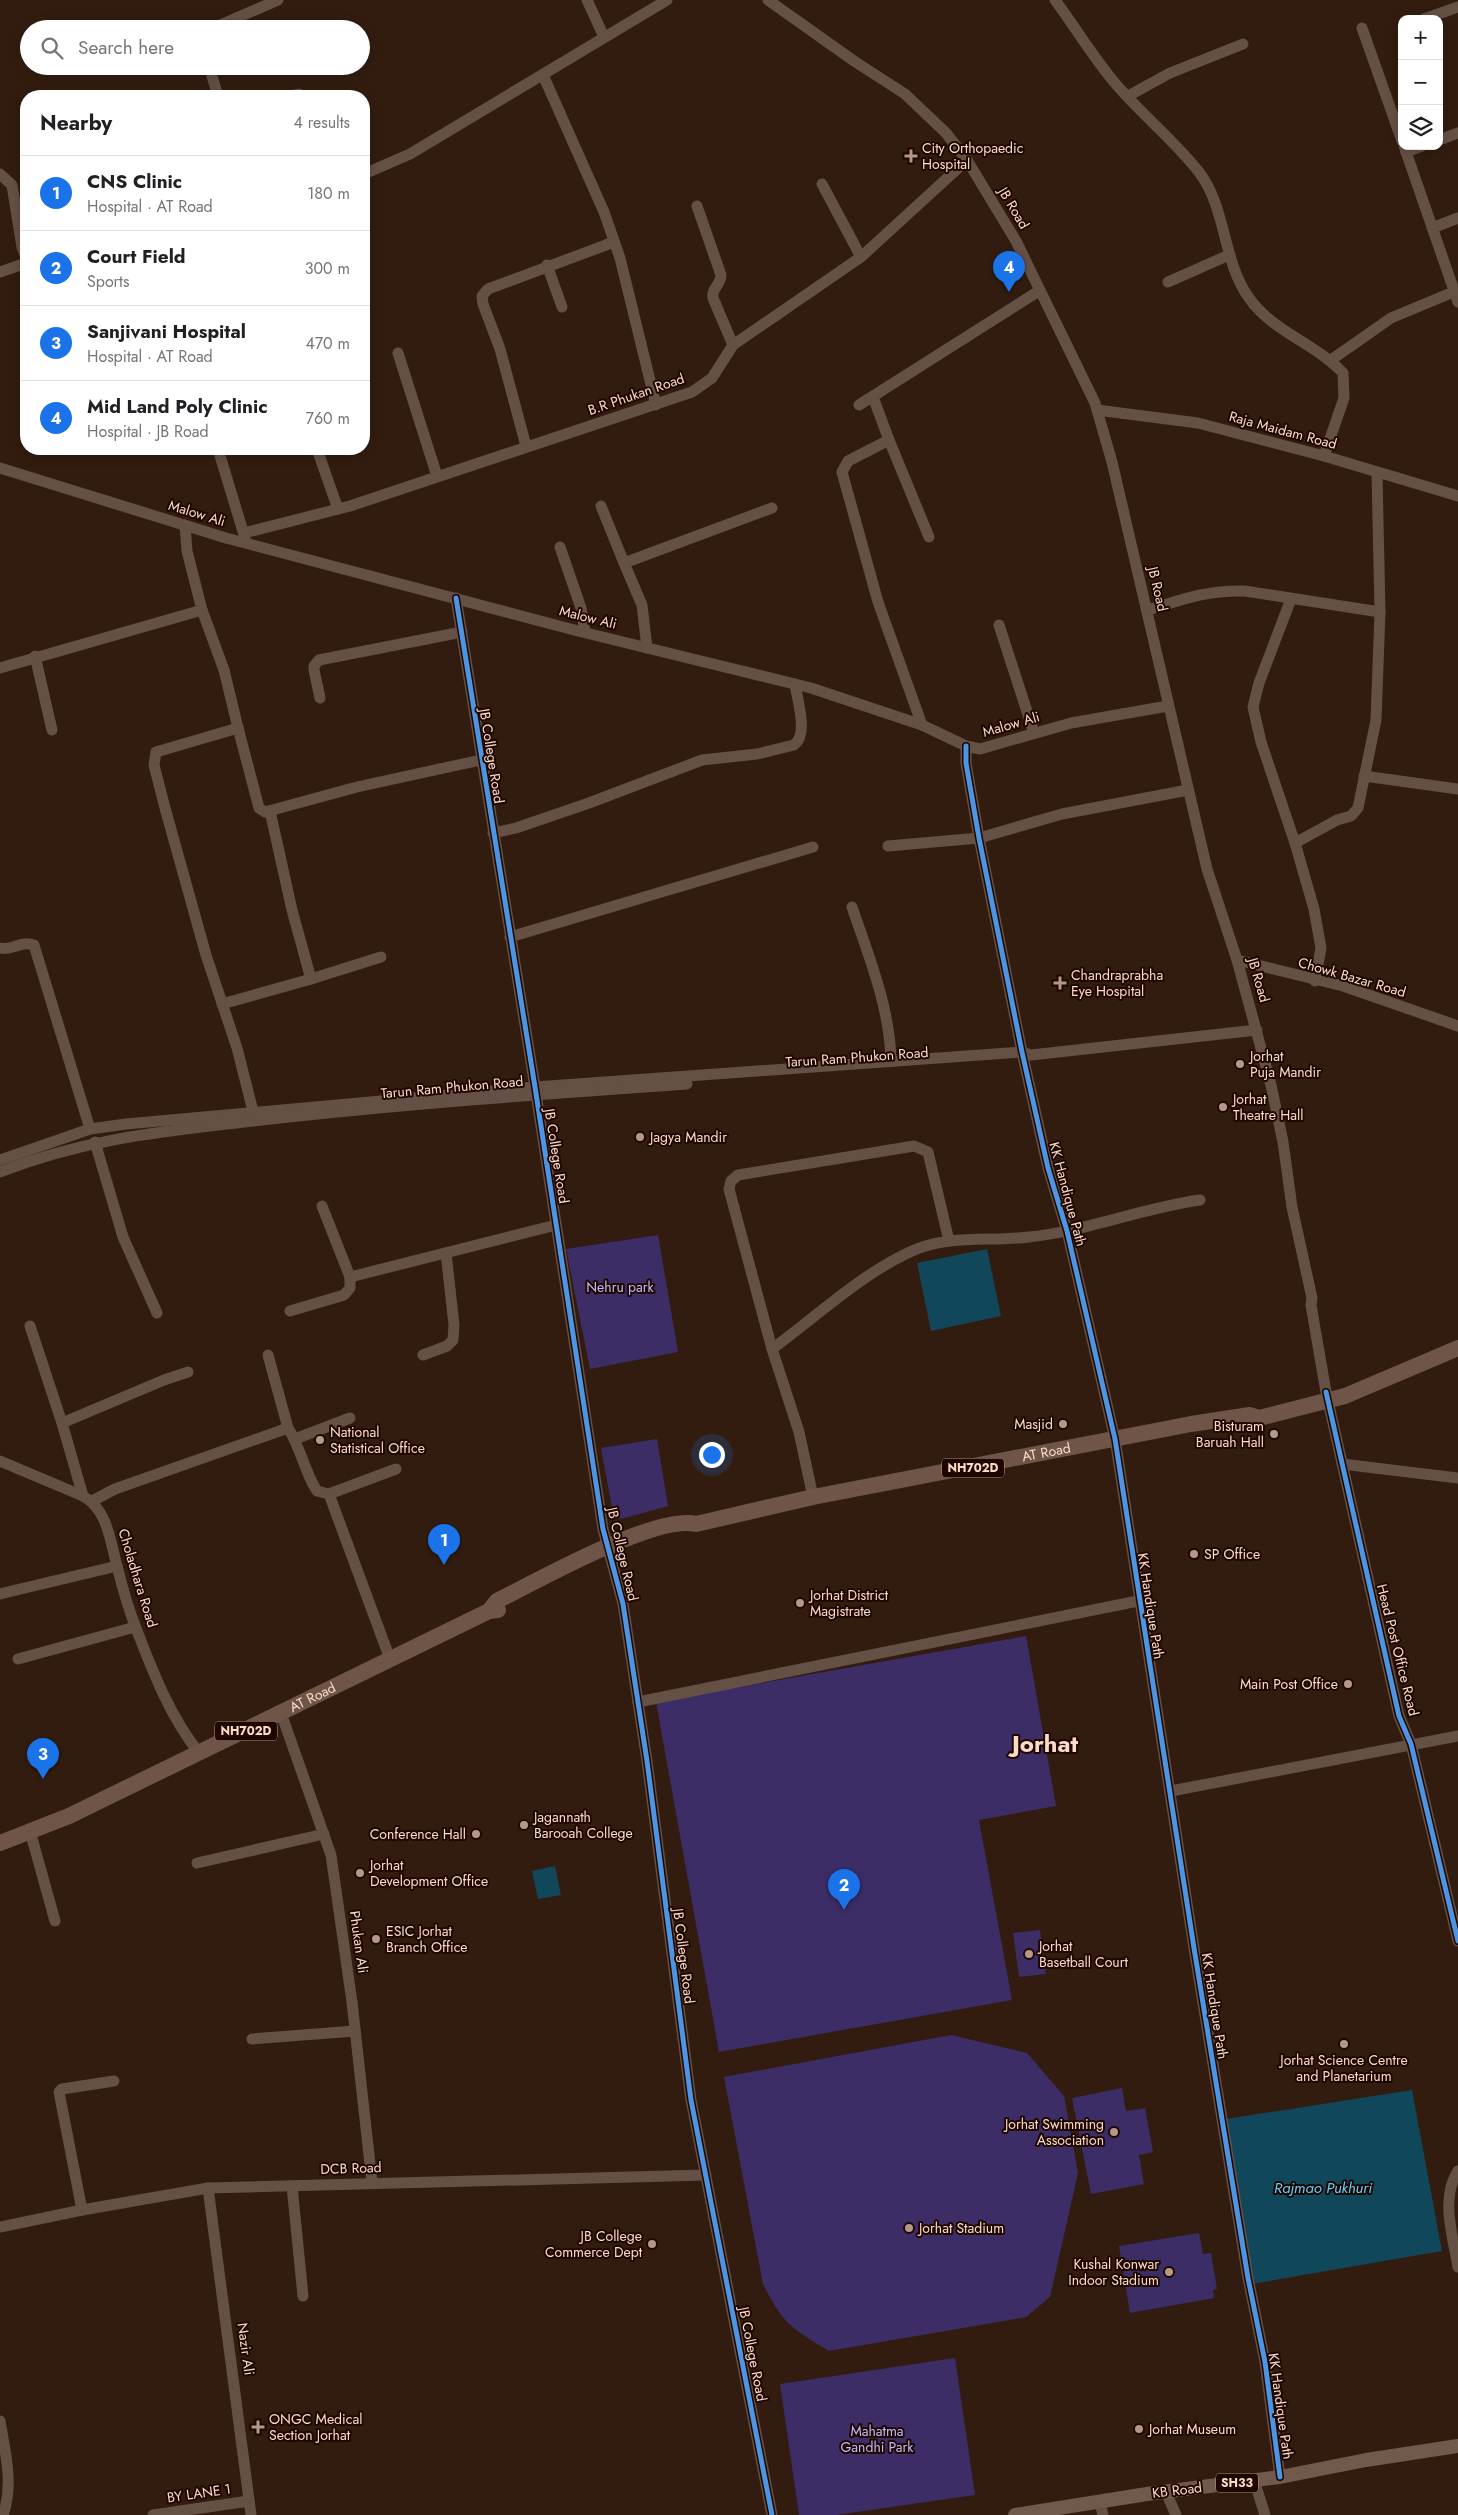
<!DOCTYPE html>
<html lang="en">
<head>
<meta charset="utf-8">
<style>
	body { margin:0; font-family:Jost,sans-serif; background:#f6f6f6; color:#202124 }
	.controls { position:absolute; right:15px; top:15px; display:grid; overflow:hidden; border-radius:10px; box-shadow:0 2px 12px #0003 }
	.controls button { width:45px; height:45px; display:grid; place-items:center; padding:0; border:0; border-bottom:1px solid #e0e0e0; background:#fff; color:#202124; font:25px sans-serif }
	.you { position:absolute; left:711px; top:1454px; width:18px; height:18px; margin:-12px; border:4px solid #fff; border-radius:50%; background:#1a73e8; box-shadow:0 0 0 8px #1a73e833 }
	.badge { display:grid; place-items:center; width:32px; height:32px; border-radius:50%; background:#1a73e8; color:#fff; font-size:16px; font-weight:700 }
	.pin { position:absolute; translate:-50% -41px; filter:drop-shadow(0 1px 2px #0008) }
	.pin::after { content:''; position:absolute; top:26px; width:18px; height:15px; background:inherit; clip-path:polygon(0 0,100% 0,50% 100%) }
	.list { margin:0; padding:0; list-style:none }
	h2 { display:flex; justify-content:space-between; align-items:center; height:65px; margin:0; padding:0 20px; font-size:21px }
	h2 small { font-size:16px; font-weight:400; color:#757577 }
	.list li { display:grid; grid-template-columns:32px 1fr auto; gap:15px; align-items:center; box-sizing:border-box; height:75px; padding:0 20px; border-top:1px solid #e0e0e0 }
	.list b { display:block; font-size:19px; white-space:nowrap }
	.list p { margin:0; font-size:16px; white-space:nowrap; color:#757577 }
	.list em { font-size:16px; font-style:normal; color:#757577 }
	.icon { flex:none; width:28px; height:28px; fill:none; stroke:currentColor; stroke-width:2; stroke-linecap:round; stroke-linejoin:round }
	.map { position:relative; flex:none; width:1458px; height:2515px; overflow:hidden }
	.search { position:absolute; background:#fff; box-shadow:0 2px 12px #0003; left:20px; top:20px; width:350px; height:55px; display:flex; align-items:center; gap:12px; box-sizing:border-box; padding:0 18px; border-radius:28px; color:#757577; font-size:19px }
	.panel { position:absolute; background:#fff; box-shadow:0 2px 12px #0003; left:20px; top:90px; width:350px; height:365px; border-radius:20px }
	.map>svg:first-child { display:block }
</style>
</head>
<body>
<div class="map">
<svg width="1458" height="2515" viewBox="0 0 1458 2515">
	<rect width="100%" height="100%" fill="#321c0f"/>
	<g fill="#3c2d66">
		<polygon points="658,1235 678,1352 590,1369 566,1249"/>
		<polygon points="657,1439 668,1506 621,1519 613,1513 601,1448"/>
		<polygon points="1026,1636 1056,1806 979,1820 1012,2000 719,2052 656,1702"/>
		<polygon points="1040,1930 1046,1974 1019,1977 1013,1933"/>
		<path d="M 951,2035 L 1027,2053 L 1064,2096 L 1078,2173 L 1050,2297 L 1026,2317 L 829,2351 C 792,2329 782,2323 763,2284 L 724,2077 Z"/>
		<polygon points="1122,2088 1126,2111 1145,2108 1153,2152 1139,2155 1144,2184 1091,2194 1072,2098"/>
		<polygon points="1199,2233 1203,2254 1211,2253 1217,2289 1213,2290 1214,2298 1130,2313 1119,2246"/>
		<polygon points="955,2358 975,2495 836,2515 799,2515 780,2384"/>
	</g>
	<g fill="#10475b">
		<polygon points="987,1249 1001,1316 931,1331 917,1263"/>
		<polygon points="555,1866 561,1895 538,1899 532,1871"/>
		<polygon points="1412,2090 1442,2251 1252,2284 1226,2119"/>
	</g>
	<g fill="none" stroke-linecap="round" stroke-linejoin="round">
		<g stroke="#655045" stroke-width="11">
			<polyline points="587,0 604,37"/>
			<polyline points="768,0 854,61 905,94 946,133 967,160 1016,241 1095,403 1112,462 1207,869 1237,960 1271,1085 1283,1142 1292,1207 1312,1298 1311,1305 1326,1392 1399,1716 1411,1744 1458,1941"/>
			<path d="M 1055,0 C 1075,27 1093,57 1115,83 C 1141,114 1174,140 1199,172 C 1227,209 1222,260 1249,298 C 1273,332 1315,343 1343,373 L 1344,398 L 1324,456"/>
			<polyline points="1424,19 1458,7"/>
			<polyline points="1362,28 1402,141"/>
			<polyline points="211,29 278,0"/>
			<polyline points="209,66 218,96"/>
			<polyline points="543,75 604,212 620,258 656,405"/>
			<polyline points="291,96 299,94"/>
			<polyline points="1128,96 1170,73 1243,44"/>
			<polyline points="1439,140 1458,133"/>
			<polyline points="1404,146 1458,302"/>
			<polyline points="1406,152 1422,146"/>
			<polyline points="0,174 12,185 22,247 26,257"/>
			<polyline points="364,174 410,154 667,0"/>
			<polyline points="822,184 861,257"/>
			<path d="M 697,206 L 721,275 C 721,285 711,288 713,298 L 733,345"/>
			<polyline points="1432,228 1458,218"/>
			<polyline points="547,265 562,307"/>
			<polyline points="0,272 26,263"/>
			<polyline points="1168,282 1229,255"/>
			<polyline points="398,353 437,476"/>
			<polyline points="1331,360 1391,318 1458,290"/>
			<polyline points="873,397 889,440 929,537"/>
			<polyline points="859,405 1039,291"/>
			<polyline points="1097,410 1198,423 1324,456 1458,496"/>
			<polyline points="889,440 848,461 842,472 878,602 922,725"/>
			<polyline points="526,446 500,349 483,304 482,296 488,289 614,242"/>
			<polyline points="218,449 245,538"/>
			<polyline points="317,449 338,509"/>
			<polyline points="0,468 226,538 578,631 811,688 922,725 966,746 980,749 1071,723 1168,706"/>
			<polyline points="601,506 624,563"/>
			<polyline points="244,533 350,506 692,392 712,378 733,345 861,257 967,160"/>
			<polyline points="560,547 581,608 585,632"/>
			<polyline points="456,598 535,1087 603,1529 623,1604 647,1761 691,2100 772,2515"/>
			<polyline points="1291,599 1259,683 1253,707 1261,742 1295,843 1314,909 1321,948 1315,981"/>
			<polyline points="202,610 224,670 238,728"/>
			<path d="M 1148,610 C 1183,599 1207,590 1245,591 L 1380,612"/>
			<polyline points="999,625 1034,733"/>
			<polyline points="647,648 642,605 624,563 772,508"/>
			<polyline points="35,656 52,730"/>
			<polyline points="0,668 202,610 187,551 185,525"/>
			<polyline points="320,698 314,670 314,666 319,660 462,632"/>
			<polyline points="966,746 966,763 979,838 1022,1052 1048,1168 1067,1231 1115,1439 1194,1948 1248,2278 1265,2362 1280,2477"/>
			<polyline points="1364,776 1458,789"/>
			<path d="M 493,833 L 516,828 L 589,803 L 702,760 L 757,754 L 794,745 C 809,734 797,700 795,684"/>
			<polyline points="1295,843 1337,820 1351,816 1358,808 1376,720 1380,612 1377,474"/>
			<polyline points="888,846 979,838 1062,814 1188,790"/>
			<path d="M 852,907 C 869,957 890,1008 891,1061"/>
			<polyline points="510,937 813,847"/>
			<path d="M 0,948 C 11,951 22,940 34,945 L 90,1129"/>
			<polyline points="1237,960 1343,986 1458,1026"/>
			<polyline points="311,979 381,957"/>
			<polyline points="222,1004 311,979 292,910 270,811"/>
			<polyline points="253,1111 237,1048 206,955 165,808 154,765 156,752 238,728 259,808 265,812 357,787 481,760"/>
			<polyline points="95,1142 123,1237 157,1313"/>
			<polyline points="0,1160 90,1129 126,1124 535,1087 1022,1052 1031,1055 1257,1030"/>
			<path d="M 0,1172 C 89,1137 169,1131 262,1120 C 403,1104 545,1094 687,1084"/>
			<polyline points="350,1277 556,1225"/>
			<polyline points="290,1311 344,1295 350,1288 350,1277 322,1206"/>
			<polyline points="30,1326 62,1423 83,1496"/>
			<polyline points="772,1349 729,1189 731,1181 738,1175 914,1146 928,1152 949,1241"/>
			<path d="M 268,1355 L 288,1428 C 301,1448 304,1471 317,1491 L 329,1494 L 396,1469"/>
			<polyline points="423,1355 447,1346 453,1340 454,1325 446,1253"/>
			<polyline points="62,1423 164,1380 188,1372"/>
			<polyline points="295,1439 350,1418"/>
			<path d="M 0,1461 L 83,1496 C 108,1510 110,1541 117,1566 C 122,1586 128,1608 136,1628 C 152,1670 171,1719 200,1754"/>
			<polyline points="1342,1464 1458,1478"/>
			<polyline points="329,1494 390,1659"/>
			<path d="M 813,1497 L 799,1432 L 772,1349 C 817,1316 861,1274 912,1251 C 949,1234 990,1242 1029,1237 C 1087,1231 1142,1208 1200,1200"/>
			<polyline points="92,1501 115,1489 288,1428"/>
			<polyline points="0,1594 117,1566"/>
			<polyline points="18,1659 135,1627"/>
			<polyline points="638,1702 1138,1601"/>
			<polyline points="281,1713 331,1855 352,2002 372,2182"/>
			<polyline points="1171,1791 1458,1736"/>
			<polyline points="30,1831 55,1921"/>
			<polyline points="197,1863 324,1834"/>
			<polyline points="252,2039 355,2031"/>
			<path d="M 1458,2171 C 1440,2198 1453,2237 1458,2267"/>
			<polyline points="292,2186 303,2296"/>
			<polyline points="208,2188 251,2515"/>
			<polyline points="82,2210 59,2092 62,2089 114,2081"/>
			<polyline points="0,2227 82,2210 208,2188 706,2175"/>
			<path d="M 0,2421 C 5,2452 14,2484 3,2515"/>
			<polyline points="1254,2480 1265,2515"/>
			<polyline points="1166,2492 1176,2515"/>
			<polyline points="1100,2502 1103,2515"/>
			<polyline points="153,2515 249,2501"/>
		</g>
		<polyline stroke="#71594c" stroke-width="14" points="1015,2515 1147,2494 1280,2477 1366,2460 1458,2446"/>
		<g stroke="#6e5547" stroke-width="16">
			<path id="s1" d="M 489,1611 L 497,1601 C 537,1581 656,1514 696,1524 L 813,1497 L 1191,1424 L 1250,1415 L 1259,1418 L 1345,1396 L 1458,1348"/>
			<path id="s2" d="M 0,1843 L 69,1816 L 489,1611 L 498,1610"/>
		</g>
		<g stroke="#1e0700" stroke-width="8">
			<g id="cycleway">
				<polyline points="456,598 535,1087 603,1529 623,1604 647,1761 691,2100 772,2515"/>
				<polyline points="966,746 966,763 979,838 1022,1052 1048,1168 1067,1231 1115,1439 1194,1948 1248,2278 1265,2362 1280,2477"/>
				<polyline points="1326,1392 1399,1716 1411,1744 1458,1941"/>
			</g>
		</g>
		<use href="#cycleway" stroke="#4d94e3" stroke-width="5"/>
	</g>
	<g fill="#b59887" stroke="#1e0700" stroke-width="2">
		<path d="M908.5 148.5h5v5h5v5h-5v5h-5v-5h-5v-5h5z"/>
		<path d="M1057.5 975.5h5v5h5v5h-5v5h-5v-5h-5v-5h5z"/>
		<circle cx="1240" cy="1064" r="5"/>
		<circle cx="1223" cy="1107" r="5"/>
		<circle cx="640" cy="1137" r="5"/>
		<circle cx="1063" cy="1424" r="5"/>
		<circle cx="1274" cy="1434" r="5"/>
		<circle cx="320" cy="1440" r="5"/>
		<circle cx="1194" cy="1554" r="5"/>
		<circle cx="800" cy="1603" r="5"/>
		<circle cx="1348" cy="1684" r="5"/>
		<circle cx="524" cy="1825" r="5"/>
		<circle cx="476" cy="1834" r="5"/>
		<circle cx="360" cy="1873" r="5"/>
		<circle cx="376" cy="1939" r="5"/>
		<circle cx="1029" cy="1954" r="5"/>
		<circle cx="1344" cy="2044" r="5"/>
		<circle cx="1114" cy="2132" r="5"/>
		<circle cx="909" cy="2228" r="5"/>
		<circle cx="652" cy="2244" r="5"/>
		<circle cx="1169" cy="2272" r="5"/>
		<path d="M255.5 2419.5h5v5h5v5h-5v5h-5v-5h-5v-5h5z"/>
		<circle cx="1139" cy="2429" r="5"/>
	</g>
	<g text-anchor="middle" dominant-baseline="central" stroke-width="4" stroke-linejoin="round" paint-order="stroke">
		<g fill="#1e0700" stroke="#b99b8c" stroke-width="1">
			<rect x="942" y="1458.5" width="62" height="19" rx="4"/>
			<rect x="215" y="1721.5" width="62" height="19" rx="4"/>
			<rect x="1216" y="2473.5" width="42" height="19" rx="4"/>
		</g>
		<g font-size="12" font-weight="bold" fill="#fcdac8">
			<text x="973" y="1468">NH702D</text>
			<text x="246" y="1731">NH702D</text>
			<text x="1237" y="2483">SH33</text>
		</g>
		<g font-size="14" fill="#fcdac8" stroke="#1e0700" text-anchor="start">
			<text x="922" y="148">City Orthopaedic<tspan x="922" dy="16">Hospital</tspan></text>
			<text x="1071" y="975">Chandraprabha<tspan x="1071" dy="16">Eye Hospital</tspan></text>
			<text x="1250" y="1056">Jorhat<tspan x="1250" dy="16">Puja Mandir</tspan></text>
			<text x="1233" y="1099">Jorhat<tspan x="1233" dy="16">Theatre Hall</tspan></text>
			<text x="650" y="1137">Jagya Mandir</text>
			<text x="1053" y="1424" text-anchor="end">Masjid</text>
			<text x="1264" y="1426" text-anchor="end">Bisturam<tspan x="1264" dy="16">Baruah Hall</tspan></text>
			<text x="330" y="1432">National<tspan x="330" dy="16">Statistical Office</tspan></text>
			<text x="1204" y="1554">SP Office</text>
			<text x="810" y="1595">Jorhat District<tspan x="810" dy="16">Magistrate</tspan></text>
			<text x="1338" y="1684" text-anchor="end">Main Post Office</text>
			<text x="534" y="1817">Jagannath<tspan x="534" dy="16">Barooah College</tspan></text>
			<text x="466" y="1834" text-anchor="end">Conference Hall</text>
			<text x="370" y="1865">Jorhat<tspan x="370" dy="16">Development Office</tspan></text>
			<text x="386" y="1931">ESIC Jorhat<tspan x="386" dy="16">Branch Office</tspan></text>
			<text x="1039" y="1946">Jorhat<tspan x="1039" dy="16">Basetball Court</tspan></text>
			<text x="1344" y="2060" text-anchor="middle">Jorhat Science Centre<tspan x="1344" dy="16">and Planetarium</tspan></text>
			<text x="1104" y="2124" text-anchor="end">Jorhat Swimming<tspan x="1104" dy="16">Association</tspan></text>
			<text x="919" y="2228">Jorhat Stadium</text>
			<text x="642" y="2236" text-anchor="end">JB College<tspan x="642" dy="16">Commerce Dept</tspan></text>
			<text x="1159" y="2264" text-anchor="end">Kushal Konwar<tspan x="1159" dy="16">Indoor Stadium</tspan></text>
			<text x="269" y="2419">ONGC Medical<tspan x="269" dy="16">Section Jorhat</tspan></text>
			<text x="1149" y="2429">Jorhat Museum</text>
		</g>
		<g font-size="14" fill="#fcdac8" stroke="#1e0700">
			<text transform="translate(1014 208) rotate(59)">JB Road</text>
			<text transform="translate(636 394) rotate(-19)">B.R Phukan Road</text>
			<text transform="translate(1283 430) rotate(15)">Raja Maidam Road</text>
			<text transform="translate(197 513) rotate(17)">Malow Ali</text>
			<text transform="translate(1158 589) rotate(77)">JB Road</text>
			<text transform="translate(588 617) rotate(14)">Malow Ali</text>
			<text transform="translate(1011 724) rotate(-16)">Malow Ali</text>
			<text transform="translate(492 756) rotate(81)">JB College Road</text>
			<text transform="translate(1352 977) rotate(16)">Chowk Bazar Road</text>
			<text transform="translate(1259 980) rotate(74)">JB Road</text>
			<text transform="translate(857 1057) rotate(-4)">Tarun Ram Phukon Road</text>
			<text transform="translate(452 1087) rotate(-5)">Tarun Ram Phukon Road</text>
			<text transform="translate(557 1156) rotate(81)">JB College Road</text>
			<text transform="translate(1068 1194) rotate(75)">KK Handique Path</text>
			<text stroke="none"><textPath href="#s1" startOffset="586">AT Road</textPath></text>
			<text transform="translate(623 1554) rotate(77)">JB College Road</text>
			<text transform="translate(138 1578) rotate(73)">Choladhara Road</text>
			<text transform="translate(1151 1606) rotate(81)">KK Handique Path</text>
			<text transform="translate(1398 1650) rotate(76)">Head Post Office Road</text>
			<text stroke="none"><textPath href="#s2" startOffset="345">AT Road</textPath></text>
			<text transform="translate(359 1942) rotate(82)">Phukan Ali</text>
			<text transform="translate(684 1956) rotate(83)">JB College Road</text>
			<text transform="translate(1215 2006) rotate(81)">KK Handique Path</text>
			<text transform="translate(351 2168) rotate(-2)">DCB Road</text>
			<text transform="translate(246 2349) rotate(82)">Nazir Ali</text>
			<text transform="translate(753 2354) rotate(79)">JB College Road</text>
			<text transform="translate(1281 2406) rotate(82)">KK Handique Path</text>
			<text transform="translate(1177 2490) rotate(-7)">KB Road</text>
			<text transform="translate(199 2493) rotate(-8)">BY LANE 1</text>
		</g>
		<g font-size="14" fill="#c2bbfb" stroke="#1e0700">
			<text x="620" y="1287">Nehru park</text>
			<text x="877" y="2431">Mahatma<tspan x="877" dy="16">Gandhi Park</tspan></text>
		</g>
		<g font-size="15" font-style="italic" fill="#64d0fe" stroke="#1e0700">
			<text x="1323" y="2188">Rajmao Pukhuri</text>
		</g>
		<g font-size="24" font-weight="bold" fill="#fcdac8" stroke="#1e0700">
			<text x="1045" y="1743">Jorhat</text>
		</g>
	</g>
</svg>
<div class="controls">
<button>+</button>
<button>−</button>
<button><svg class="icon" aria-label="layers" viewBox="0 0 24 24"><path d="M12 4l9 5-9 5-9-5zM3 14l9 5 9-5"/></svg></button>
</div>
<div class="you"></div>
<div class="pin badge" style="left:444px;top:1565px">1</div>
<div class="pin badge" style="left:844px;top:1910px">2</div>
<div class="pin badge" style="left:43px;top:1779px">3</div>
<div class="pin badge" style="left:1009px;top:292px">4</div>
<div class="search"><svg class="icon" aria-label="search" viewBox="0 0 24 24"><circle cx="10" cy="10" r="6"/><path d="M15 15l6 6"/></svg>Search here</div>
<section class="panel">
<h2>Nearby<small>4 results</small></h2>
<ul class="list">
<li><span class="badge">1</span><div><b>CNS Clinic</b><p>Hospital · AT Road</p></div><em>180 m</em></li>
<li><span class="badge">2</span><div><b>Court Field</b><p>Sports</p></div><em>300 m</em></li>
<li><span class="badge">3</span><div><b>Sanjivani Hospital</b><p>Hospital · AT Road</p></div><em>470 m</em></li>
<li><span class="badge">4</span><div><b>Mid Land Poly Clinic</b><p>Hospital · JB Road</p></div><em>760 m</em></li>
</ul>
</section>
</div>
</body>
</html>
